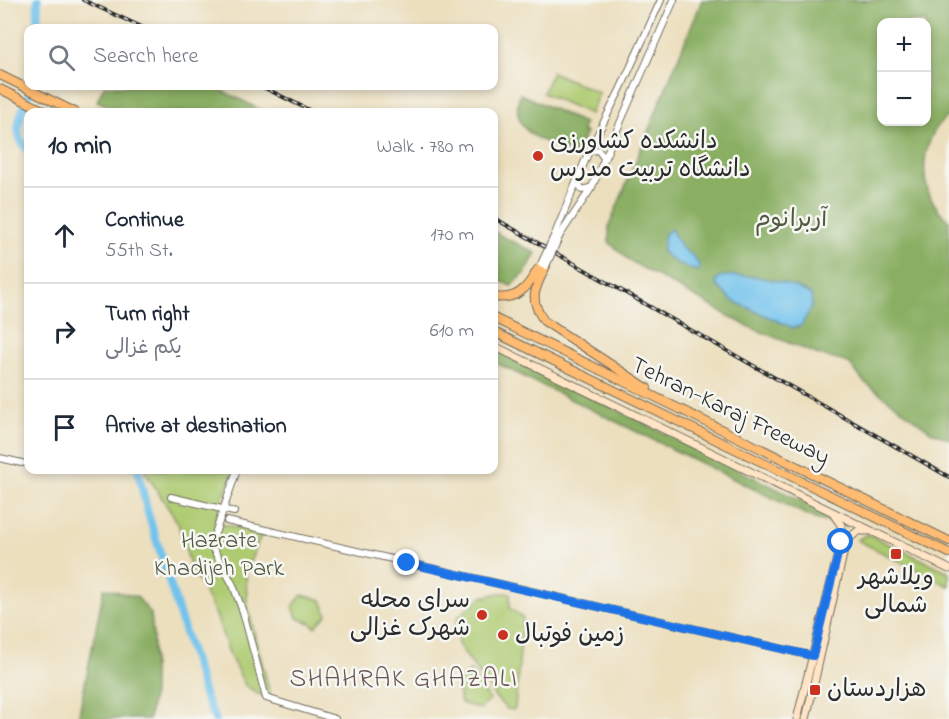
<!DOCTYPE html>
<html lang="en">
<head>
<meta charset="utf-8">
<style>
	body { margin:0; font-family:"Indie Flower","Playpen Sans Arabic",sans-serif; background:#f6f6f7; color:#1f2937 }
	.controls { position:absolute; right:18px; top:18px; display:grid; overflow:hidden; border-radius:12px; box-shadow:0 3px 9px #0003 }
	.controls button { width:54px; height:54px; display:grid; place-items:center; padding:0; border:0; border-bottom:2px solid #e0e1e3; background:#fff; color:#1f2937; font:30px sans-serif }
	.stop { position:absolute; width:18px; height:18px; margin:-14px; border:4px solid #1a73e8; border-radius:50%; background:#fff }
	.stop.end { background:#1a73e8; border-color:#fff; box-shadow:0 2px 6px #0008 }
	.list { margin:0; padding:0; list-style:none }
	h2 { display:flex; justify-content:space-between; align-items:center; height:78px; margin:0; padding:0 24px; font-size:26px }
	h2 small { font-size:20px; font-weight:400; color:#747a83 }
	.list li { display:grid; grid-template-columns:39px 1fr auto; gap:18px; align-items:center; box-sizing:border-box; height:96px; padding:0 24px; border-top:2px solid #e0e1e3 }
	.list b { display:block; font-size:22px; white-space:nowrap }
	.list p { margin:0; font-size:20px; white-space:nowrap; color:#747a83 }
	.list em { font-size:20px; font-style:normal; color:#747a83 }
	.icon { flex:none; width:33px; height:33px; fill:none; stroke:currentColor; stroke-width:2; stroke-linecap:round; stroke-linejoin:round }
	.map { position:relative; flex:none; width:949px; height:719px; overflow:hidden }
	.search { position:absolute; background:#fff; box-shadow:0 3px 9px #0003; left:24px; top:24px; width:474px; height:66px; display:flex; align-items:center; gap:15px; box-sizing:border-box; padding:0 21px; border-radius:12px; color:#747a83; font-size:22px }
	.panel { position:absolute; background:#fff; box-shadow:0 3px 9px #0003; left:24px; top:108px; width:474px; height:366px; border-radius:12px }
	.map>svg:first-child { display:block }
</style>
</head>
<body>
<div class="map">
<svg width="949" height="719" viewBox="0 0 949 719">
	<rect width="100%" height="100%" fill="#f6f6f2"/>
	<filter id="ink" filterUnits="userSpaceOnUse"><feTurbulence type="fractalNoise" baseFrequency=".0167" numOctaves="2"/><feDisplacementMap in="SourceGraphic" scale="12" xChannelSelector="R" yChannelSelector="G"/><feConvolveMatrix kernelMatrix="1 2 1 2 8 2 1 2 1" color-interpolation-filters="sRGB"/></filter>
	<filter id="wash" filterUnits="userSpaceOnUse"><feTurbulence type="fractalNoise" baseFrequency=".008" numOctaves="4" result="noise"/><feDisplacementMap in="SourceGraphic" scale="24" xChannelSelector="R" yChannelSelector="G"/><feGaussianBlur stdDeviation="1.35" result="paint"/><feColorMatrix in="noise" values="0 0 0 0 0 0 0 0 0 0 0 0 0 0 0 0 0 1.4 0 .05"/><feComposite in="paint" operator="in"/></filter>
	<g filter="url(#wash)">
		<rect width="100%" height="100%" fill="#ecdfbe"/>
		<g fill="#aecb71" stroke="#6c7b4e" stroke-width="1.5">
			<polygon points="552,72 599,93 590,114 543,93"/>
			<polygon points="144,470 234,470 214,522 262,533 246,572 247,604 271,698 258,694 245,685 230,656 216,615 190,565 178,523"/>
			<polygon points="867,534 949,572 949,586 857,540"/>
			<polygon points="499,593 510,593 510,608 523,618 515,708 513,710 507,709 496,698 458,644 456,624 458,617 482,597"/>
			<polygon points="302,595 322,600 327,615 315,627 311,623 297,618 293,606"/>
			<polygon points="470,671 490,700 480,709 461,703 456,684"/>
		</g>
		<g fill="#8aaf63" stroke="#5a6d47" stroke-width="1.5" fill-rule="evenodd">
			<path d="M 702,0 L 949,0 L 949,115 C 917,139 916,196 949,220 L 949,439 L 932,432 L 863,381 L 849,363 L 819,355 L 747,326 L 630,261 L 609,242 L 609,226 ZM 882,22 L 926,22 L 926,122 L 882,122 Z"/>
			<polygon points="104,86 213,86 265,112 121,112 97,101"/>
			<path d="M 520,94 L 584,123 L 582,131 L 586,133 L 576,153 L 571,153 C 542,140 508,133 520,94 Z"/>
			<polygon points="494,232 536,253 525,273 511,286 494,278"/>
			<polygon points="494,349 844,522 846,527 815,519 494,362"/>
			<polygon points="104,588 137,597 151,614 153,635 153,693 149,719 78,719"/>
		</g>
		<g fill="#71c2ec" stroke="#4e768c" stroke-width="1.5">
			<path d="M 671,229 L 681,247 L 693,256 L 700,266 L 699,271 C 684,269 673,262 662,252 L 665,234 Z"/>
			<path d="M 724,276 C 756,275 783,279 811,295 L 812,306 L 801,326 L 793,328 L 733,301 L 716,285 L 717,278 Z"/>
		</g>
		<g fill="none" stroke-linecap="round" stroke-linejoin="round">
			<g stroke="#71c2ec" stroke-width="8">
				<polyline points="37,28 38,0"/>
				<path d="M 28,150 C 8,131 24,107 33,86"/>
				<polyline points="138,470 147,510 205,697 215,719"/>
			</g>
		</g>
	</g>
	<g filter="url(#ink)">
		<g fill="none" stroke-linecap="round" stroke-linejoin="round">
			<g stroke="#6f6a5e" stroke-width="8">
				<g id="tertiary">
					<polyline points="589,151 598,150 604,158"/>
					<polyline points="577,181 582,190 592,187"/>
					<polyline points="555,234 589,151 620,90 661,0"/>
					<polyline points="560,235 592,187 674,0"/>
					<polyline points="0,458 22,463"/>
					<polyline points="237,470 211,545 233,585 243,612 266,698 335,719"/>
					<polyline points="171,497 234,512"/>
					<polyline points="227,521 817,657"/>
				</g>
			</g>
			<g stroke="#6f6a5e" stroke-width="9">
				<g id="secondary">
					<polyline points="494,346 949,569"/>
					<polyline points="797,719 841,542 841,525 834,515"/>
					<polyline points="806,719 846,541 858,531 868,531"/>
				</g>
			</g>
			<g stroke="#6f6a5e" stroke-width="10">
				<g id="motorway">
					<polyline points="0,75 75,112"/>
					<polyline points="0,89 47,112"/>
					<path d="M 546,266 C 535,289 528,298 544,321 L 647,388"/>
					<path d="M 494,297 C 517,300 527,289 538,269"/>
					<polyline points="494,318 949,541"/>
					<polyline points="494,332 949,553"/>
				</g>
			</g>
			<use href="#tertiary" stroke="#fff" stroke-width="6"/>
			<use href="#secondary" stroke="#ffe4c6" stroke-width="7"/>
			<use href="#motorway" stroke="#febb71" stroke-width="8"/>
			<g stroke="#2b2b2b" stroke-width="4">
				<g id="rail">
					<polyline points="83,0 144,28"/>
					<polyline points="261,86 313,112"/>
					<polyline points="494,218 949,477"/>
				</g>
			</g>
			<use href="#rail" stroke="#f6f6f2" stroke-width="1.5" stroke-dasharray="4.5" stroke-linecap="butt"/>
			<g stroke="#6f6a5e" stroke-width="8" stroke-linecap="butt">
				<g id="tertiary-bridge">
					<polyline points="541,264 555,234"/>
					<polyline points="546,266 560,235"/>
				</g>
			</g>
			<use href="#tertiary-bridge" stroke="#fff" stroke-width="6"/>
		</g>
	</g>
	<g fill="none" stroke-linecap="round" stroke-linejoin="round" filter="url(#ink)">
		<polyline stroke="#1a73e8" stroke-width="8" points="407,563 813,656 841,542"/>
	</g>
	<g fill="#c8321e" stroke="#f6f6f2" stroke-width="2">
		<circle cx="538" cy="156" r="6"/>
		<rect x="890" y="548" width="12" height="12" rx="3"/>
		<circle cx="482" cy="615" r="6"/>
		<circle cx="503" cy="635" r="6"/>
		<rect x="809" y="684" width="12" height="12" rx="3"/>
	</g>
	<g text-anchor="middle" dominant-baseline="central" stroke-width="5" stroke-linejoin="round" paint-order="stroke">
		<g font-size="24" fill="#2b2b2b" stroke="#f6f6f2" text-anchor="start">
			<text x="550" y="142">دانشکده کشاورزی<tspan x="550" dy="28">دانشگاه تربیت مدرس</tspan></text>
			<text x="896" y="578" text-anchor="middle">ویلاشهر<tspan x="896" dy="28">شمالی</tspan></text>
			<text x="470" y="601" text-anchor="end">سرای محله<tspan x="470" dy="28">شهرک غزالی</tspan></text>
			<text x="515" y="635">زمین فوتبال</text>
			<text x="827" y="690">هزاردستان</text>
		</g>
		<g font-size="24" fill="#525b40" stroke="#f6f6f2">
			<text x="791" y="220">آربرانوم</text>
			<text x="219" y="541">Hazrate<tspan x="219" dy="28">Khadijeh Park</tspan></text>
		</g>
		<g font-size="24" fill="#2b2b2b" stroke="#f6f6f2">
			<text transform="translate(730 412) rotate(26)">Tehran-Karaj Freeway</text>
		</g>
		<g font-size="26" letter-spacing="1.5" fill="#6c5653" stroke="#f6f6f2">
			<text x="404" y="680">SHAHRAK GHAZALI</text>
		</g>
	</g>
</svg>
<div class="controls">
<button>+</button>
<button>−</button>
</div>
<div class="stop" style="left:841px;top:542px"></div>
<div class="stop end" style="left:407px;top:563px"></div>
<div class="search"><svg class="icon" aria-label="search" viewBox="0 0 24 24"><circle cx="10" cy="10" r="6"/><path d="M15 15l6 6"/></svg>Search here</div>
<section class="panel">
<h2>10 min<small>Walk · 780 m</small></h2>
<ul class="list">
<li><svg class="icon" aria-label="ahead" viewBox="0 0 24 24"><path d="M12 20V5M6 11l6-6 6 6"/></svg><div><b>Continue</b><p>55th St.</p></div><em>170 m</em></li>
<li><svg class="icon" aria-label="right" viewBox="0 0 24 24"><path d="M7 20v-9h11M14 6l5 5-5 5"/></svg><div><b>Turn right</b><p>یکم غزالی</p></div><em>610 m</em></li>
<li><svg class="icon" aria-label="arrive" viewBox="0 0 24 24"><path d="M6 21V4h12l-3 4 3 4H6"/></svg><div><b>Arrive at destination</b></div></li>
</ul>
</section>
</div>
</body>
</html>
